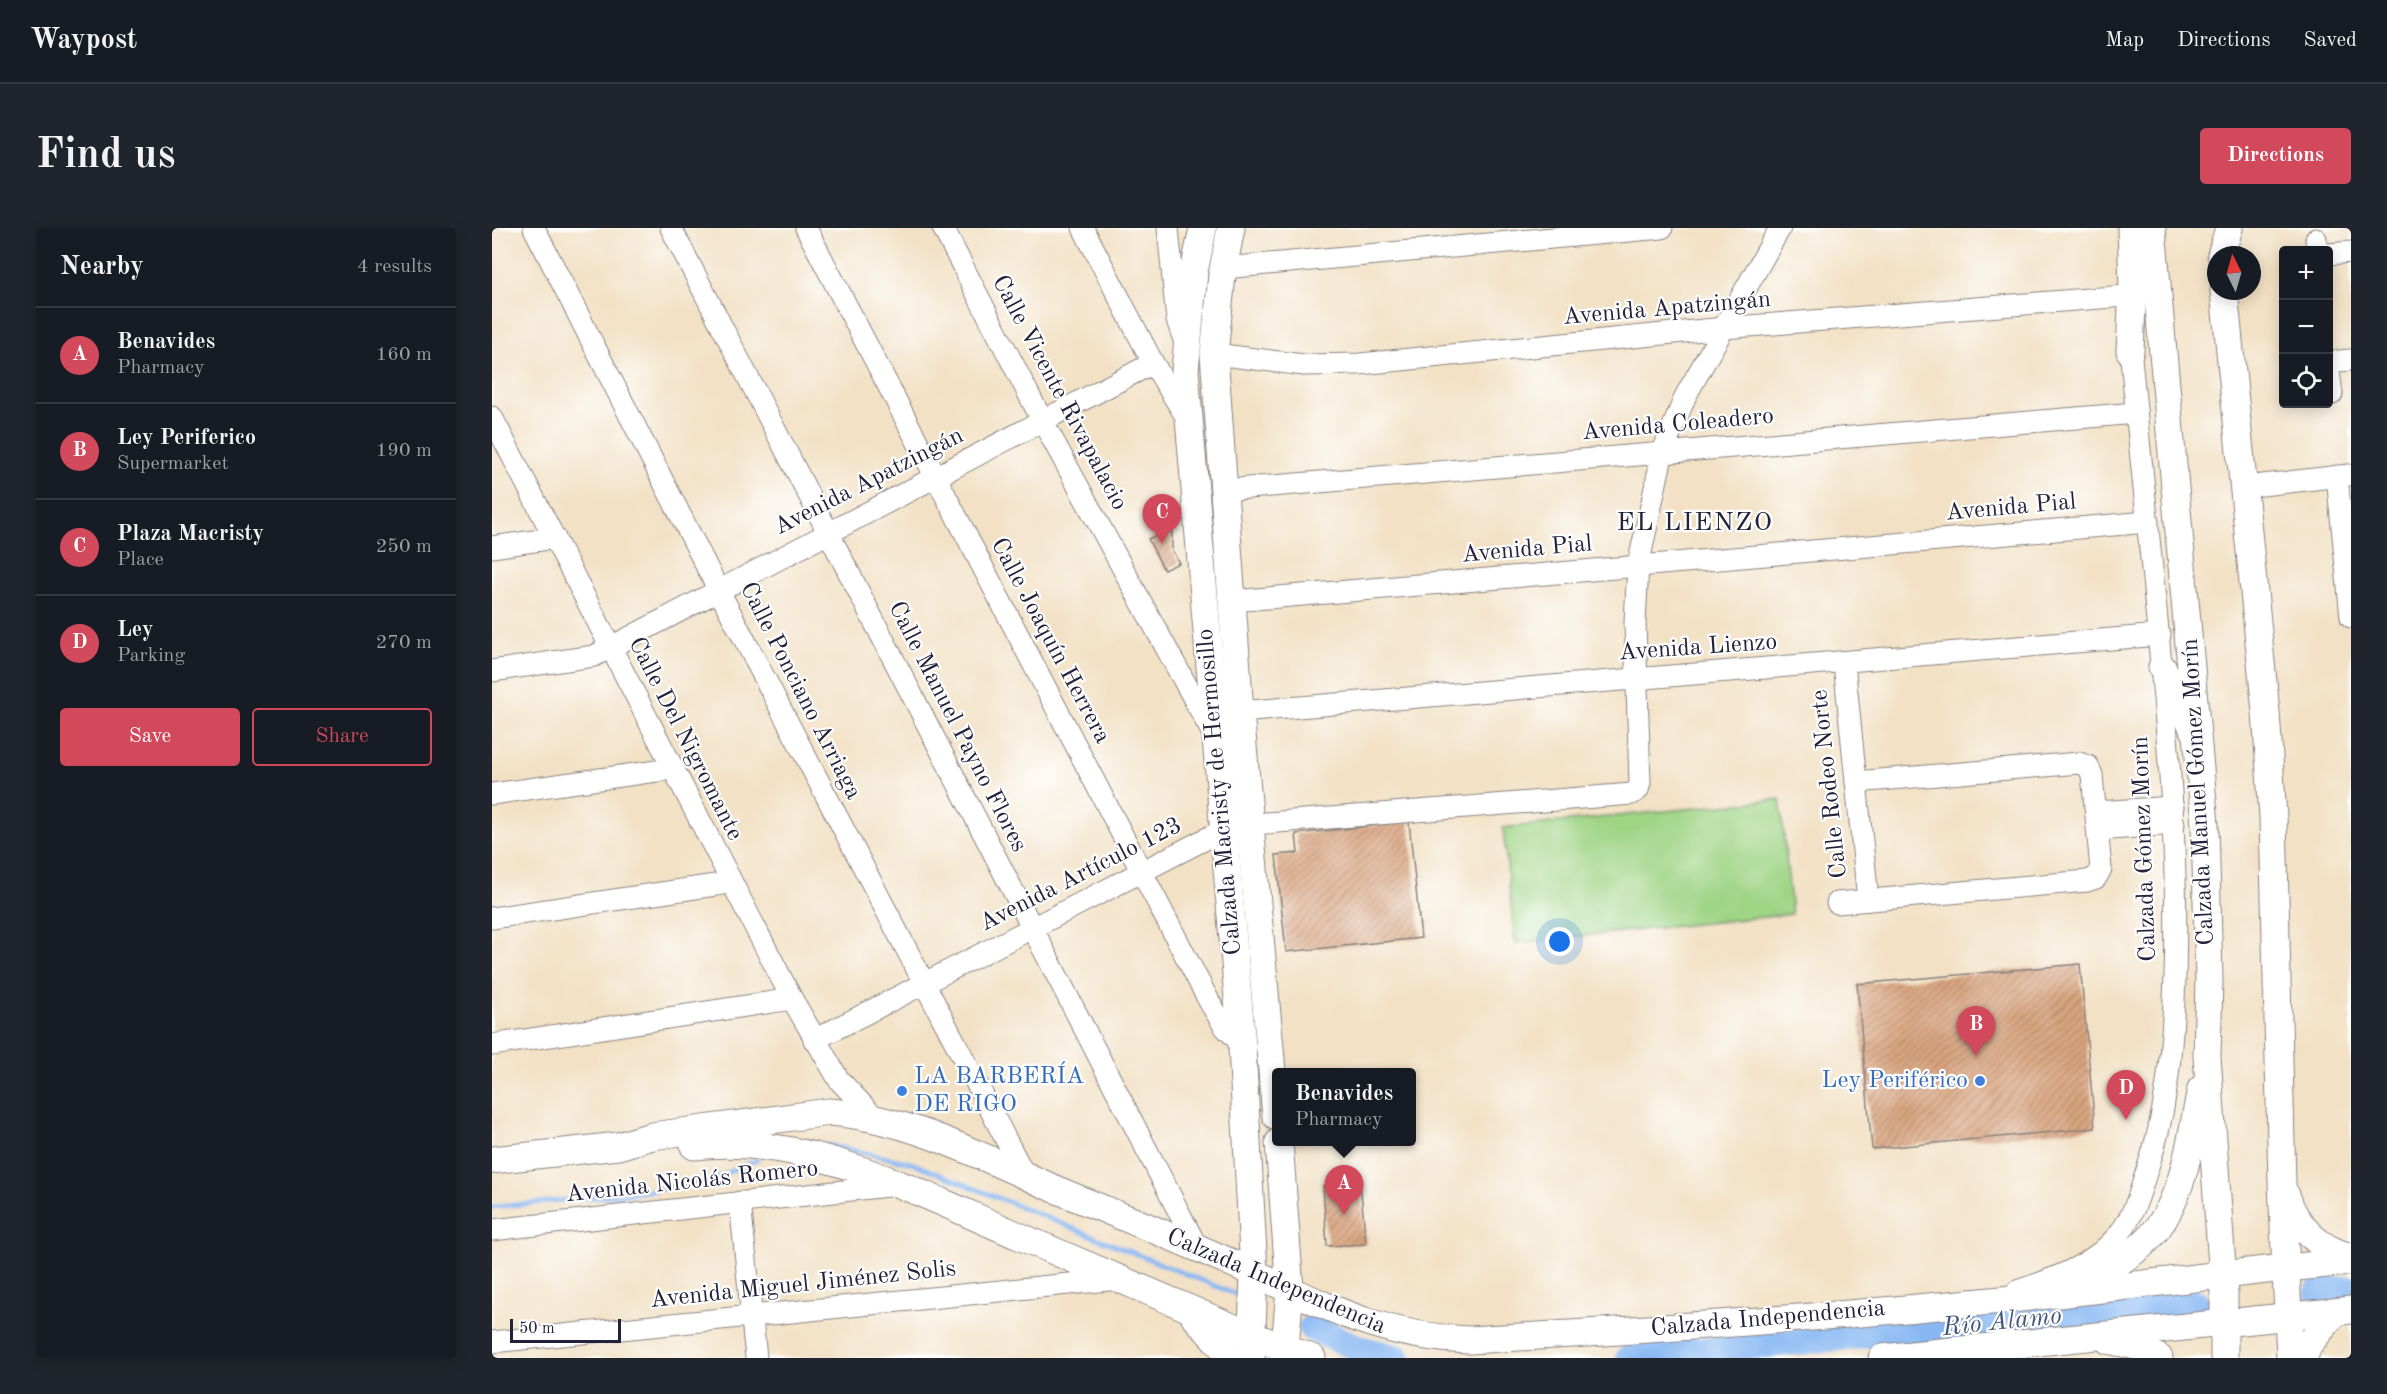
<!DOCTYPE html>
<html lang="en">
<head>
<meta charset="utf-8">
<style>
	body { margin:0; font-family:"Old Standard TT",serif; background:#20242c; color:#f1f3f6 }
	.controls { position:absolute; right:18px; top:18px; display:grid; overflow:hidden; border-radius:6px; box-shadow:0 3px 15px #0003 }
	.controls button { width:54px; height:54px; display:grid; place-items:center; padding:0; border:0; border-bottom:2px solid #363941; background:#171b24; color:#f1f3f6; font:30px sans-serif }
	.compass { position:absolute; left:1715px; top:18px; width:54px; height:54px; border-radius:50%; background:#171b24; box-shadow:0 3px 15px #0003; rotate:355deg }
	.scale { position:absolute; left:18px; bottom:15px; width:111px; box-sizing:border-box; padding-left:6px; border:3px solid #22223b; border-top:0; font-size:16px; line-height:21px; white-space:nowrap; color:#22223b; -webkit-text-stroke:4px #fff; paint-order:stroke }
	.you { position:absolute; left:1068px; top:714px; width:21px; height:21px; margin:-15px; border:4px solid #fff; border-radius:50%; background:#1a73e8; box-shadow:0 0 0 9px #1a73e833 }
	.badge { display:grid; place-items:center; width:39px; height:39px; border-radius:50%; background:#d1495b; color:#fff; font-size:20px; font-weight:700 }
	.pin { position:absolute; translate:-50% -50px; filter:drop-shadow(0 2px 3px #0008) }
	.pin::after { content:''; position:absolute; top:32px; width:21px; height:18px; background:inherit; clip-path:polygon(0 0,100% 0,50% 100%) }
	.popup { position:absolute; left:780px; top:840px; width:144px; height:78px; box-sizing:border-box; display:grid; place-content:center; border-radius:6px; background:#171b24; filter:drop-shadow(0 2px 4px #0005); font-size:20px; white-space:nowrap; color:#9ea1a6 }
	.popup b { font-size:22px; color:#f1f3f6 }
	.popup::after { content:''; position:absolute; left:50%; top:100%; margin-left:-12px; border:12px solid transparent; border-top-color:#171b24 }
	.list { margin:0; padding:0; list-style:none }
	h2 { display:flex; justify-content:space-between; align-items:center; height:78px; margin:0; padding:0 24px; font-size:26px }
	h2 small { font-size:20px; font-weight:400; color:#9ea1a6 }
	.list li { display:grid; grid-template-columns:39px 1fr auto; gap:18px; align-items:center; box-sizing:border-box; height:96px; padding:0 24px; border-top:2px solid #363941 }
	.list b { display:block; font-size:22px; white-space:nowrap }
	.list p { margin:0; font-size:20px; white-space:nowrap; color:#9ea1a6 }
	.list em { font-size:20px; font-style:normal; color:#9ea1a6 }
	.actions { display:flex; gap:12px; padding:18px 24px }
	.actions a { flex:1; padding:14px 0; border:2px solid #d1495b; border-radius:6px; text-align:center; font-size:21px; color:#d1495b }
	.actions .main { background:#d1495b; color:#fff }
	.icon { flex:none; width:33px; height:33px; fill:none; stroke:currentColor; stroke-width:2; stroke-linecap:round; stroke-linejoin:round }
	.map { position:relative; flex:none; width:1859px; height:1130px; overflow:hidden; border-radius:6px }
	header { display:flex; align-items:center; gap:36px; box-sizing:border-box; height:84px; padding:0 30px; background:#171b24; border-bottom:2px solid #363941 }
	header strong { font-size:28px }
	nav { display:flex; gap:33px; margin-inline-start:auto; font-size:21px }
	.intro { display:flex; align-items:center; justify-content:space-between; box-sizing:border-box; height:144px; padding:0 36px }
	h1 { margin:0; font-size:42px }
	.button { padding:15px 27px; border-radius:6px; background:#d1495b; color:#fff; font-size:21px; font-weight:700 }
	main { display:flex; gap:36px; padding:0 36px }
	aside { flex:1; background:#171b24; border-radius:6px; box-shadow:0 3px 15px #0003 }
	.map>svg:first-child { display:block }
</style>
</head>
<body>
<header>
<strong>Waypost</strong>
<nav><a>Map</a><a>Directions</a><a>Saved</a></nav>
</header>
<div class="intro"><h1>Find us</h1><a class="button">Directions</a></div>
<main>
<aside>
<h2>Nearby<small>4 results</small></h2>
<ul class="list">
<li><span class="badge">A</span><div><b>Benavides</b><p>Pharmacy</p></div><em>160 m</em></li>
<li><span class="badge">B</span><div><b>Ley Periferico</b><p>Supermarket</p></div><em>190 m</em></li>
<li><span class="badge">C</span><div><b>Plaza Macristy</b><p>Place</p></div><em>250 m</em></li>
<li><span class="badge">D</span><div><b>Ley</b><p>Parking</p></div><em>270 m</em></li>
</ul>
<div class="actions"><a class="main">Save</a><a>Share</a></div>
</aside>
<div class="map">
<svg width="1859" height="1130" viewBox="0 0 1859 1130">
	<defs>
		<pattern id="building-hatch" width="6" height="6" patternUnits="userSpaceOnUse" patternTransform="scale(1.5)"><rect width="6" height="6" fill="#d9a47f"/><path d="M-1 1l2-2M0 6l6-6M5 7l2-2" fill="none" stroke="#b08569"/></pattern>
	</defs>
	<rect width="100%" height="100%" fill="#fff"/>
	<filter id="ink" filterUnits="userSpaceOnUse"><feTurbulence type="fractalNoise" baseFrequency=".0167" numOctaves="2"/><feDisplacementMap in="SourceGraphic" scale="12" xChannelSelector="R" yChannelSelector="G"/><feConvolveMatrix kernelMatrix="1 2 1 2 8 2 1 2 1" color-interpolation-filters="sRGB"/></filter>
	<filter id="wash" filterUnits="userSpaceOnUse"><feTurbulence type="fractalNoise" baseFrequency=".008" numOctaves="4" result="noise"/><feDisplacementMap in="SourceGraphic" scale="24" xChannelSelector="R" yChannelSelector="G"/><feGaussianBlur stdDeviation="1.35" result="paint"/><feColorMatrix in="noise" values="0 0 0 0 0 0 0 0 0 0 0 0 0 0 0 0 0 1.4 0 .05"/><feComposite in="paint" operator="in"/></filter>
	<g filter="url(#wash)">
		<rect width="100%" height="100%" fill="#f2e1c5"/>
		<polygon fill="#9fd485" stroke="#607b60" stroke-width="1.5" points="1288,571 1300,686 1023,715 1011,600"/>
		<g fill="none" stroke-linecap="round" stroke-linejoin="round">
			<g stroke="#88b8f3" stroke-width="4.5">
				<polyline points="335,917 420,935 748,1068"/>
				<polyline points="0,979 137,966 216,953 265,932"/>
			</g>
			<g stroke="#88b8f3" stroke-width="27">
				<polyline points="1826,1064 1859,1061"/>
				<polyline points="820,1100 866,1120 905,1130"/>
				<polyline points="1137,1130 1705,1075"/>
			</g>
		</g>
		<g id="blocks">
			<g fill="url(#building-hatch)">
				<polygon points="680,302 680,322 687,335 672,342 656,311"/>
				<polygon points="917,594 929,710 794,724 784,627 806,625 804,606"/>
				<polygon points="1588,736 1603,900 1380,921 1365,756"/>
				<polygon points="868,954 874,1016 835,1018 831,958"/>
			</g>
		</g>
	</g>
	<g filter="url(#ink)">
		<use href="#blocks" fill-opacity="0" stroke="#8a8280" stroke-width="1.5"/>
		<g fill="none" stroke-linecap="round" stroke-linejoin="round">
			<g stroke="#8a8280" stroke-width="23">
				<g id="minor">
					<polyline points="42,0 226,361 533,948"/>
					<polyline points="179,0 706,1021"/>
					<polyline points="314,0 718,775 733,799 754,820"/>
					<polyline points="451,0 550,192 721,506"/>
					<polyline points="591,0 661,135 696,192"/>
					<polyline points="676,0 685,92 693,115"/>
					<polyline points="1824,11 1825,22"/>
					<polyline points="1836,26 1859,24"/>
					<polyline points="732,40 1170,0"/>
					<polyline points="722,126 812,137 868,136 1232,100 1633,68"/>
					<polyline points="1836,134 1859,132"/>
					<polyline points="1836,136 1840,166"/>
					<polyline points="0,189 300,771 347,852 382,889"/>
					<polyline points="1845,248 1859,389"/>
					<polyline points="1753,259 1857,247"/>
					<polyline points="732,262 1644,185"/>
					<polyline points="0,319 63,310"/>
					<polyline points="741,373 1656,294"/>
					<polyline points="1352,435 1376,672"/>
					<polyline points="0,443 102,428 661,135"/>
					<polyline points="748,484 1668,407"/>
					<polyline points="0,566 179,541"/>
					<polyline points="1605,584 1681,579"/>
					<polyline points="1607,602 1682,596"/>
					<polyline points="1345,675 1595,653 1604,650 1609,641 1600,547 1596,538 1587,535 1364,554"/>
					<polyline points="0,690 237,655"/>
					<polyline points="322,812 731,602 761,596 1140,566 1146,562 1148,555 1143,394 1146,338 1171,223 1194,167 1288,0"/>
					<polyline points="0,817 300,771"/>
					<polyline points="248,974 264,1130"/>
					<polyline points="0,1002 405,957"/>
					<path d="M 1525,1063 C 1562,1051 1602,1037 1627,1006 C 1641,989 1648,965 1654,945 C 1674,889 1679,831 1682,772 C 1686,692 1683,614 1677,535 C 1667,392 1650,250 1637,108"/>
					<polyline points="0,1114 627,1051"/>
				</g>
			</g>
			<g stroke="#8a8280" stroke-width="29">
				<g id="major">
					<polyline points="711,0 702,44 693,143 750,818 762,1045 759,1130"/>
					<polyline points="739,0 730,47 722,126 748,484 784,888"/>
					<polyline points="1660,0 1713,597 1717,751 1715,828 1732,1066 1732,1130"/>
					<polyline points="1729,27 1737,0"/>
					<polyline points="1732,63 1774,484 1781,589 1790,955 1798,1130"/>
					<polyline points="1638,123 1641,57 1639,0"/>
					<polyline points="1670,439 1702,502"/>
					<polyline points="787,914 798,1062 792,1130"/>
					<path d="M 202,918 C 315,905 426,965 527,1008 C 605,1041 683,1074 761,1108 L 820,1130"/>
					<path d="M 0,932 L 126,918 L 160,908 L 337,884 C 418,890 490,929 563,961 C 630,989 698,1015 764,1046 C 840,1081 891,1109 978,1112 C 1174,1101 1371,1087 1566,1066 C 1664,1055 1761,1042 1859,1034"/>
					<path d="M 1794,967 C 1804,999 1827,1021 1859,1029"/>
					<path d="M 1587,1056 C 1614,1042 1646,1026 1665,1001 C 1694,962 1699,907 1709,861"/>
					<polyline points="703,1089 740,1130"/>
					<polyline points="1616,1112 1644,1118 1667,1130"/>
					<polyline points="1390,1130 1859,1082"/>
					<polyline points="1812,1130 1816,1117 1844,1084"/>
				</g>
			</g>
			<use href="#minor" stroke="#fff" stroke-width="21"/>
			<use href="#major" stroke="#fff" stroke-width="27"/>
		</g>
	</g>
	<g fill="#3f7fe0" stroke="#fff" stroke-width="2">
		<circle cx="1488" cy="853" r="6"/>
		<circle cx="410" cy="863" r="6"/>
	</g>
	<g text-anchor="middle" dominant-baseline="central" stroke-width="4.5" stroke-linejoin="round" paint-order="stroke">
		<g font-size="24" fill="#22223b" stroke="#fff">
			<text transform="translate(1175 81) rotate(-5)">Avenida Apatzingán</text>
			<text transform="translate(567 165) rotate(62)">Calle Vicente Rivapalacio</text>
			<text transform="translate(1186 197) rotate(-5)">Avenida Coleadero</text>
			<text transform="translate(377 254) rotate(-27)">Avenida Apatzingán</text>
			<text transform="translate(1519 280) rotate(-5)">Avenida Pial</text>
			<text transform="translate(1035 322) rotate(-5)">Avenida Pial</text>
			<text transform="translate(558 413) rotate(62)">Calle Joaquín Herrera</text>
			<text transform="translate(1206 420) rotate(-4)">Avenida Lienzo</text>
			<text transform="translate(308 463) rotate(63)">Calle Ponciano Arriaga</text>
			<text transform="translate(465 499) rotate(63)">Calle Manuel Payno Flores</text>
			<text transform="translate(193 511) rotate(63)">Calle Del Nigromante</text>
			<text transform="translate(1338 556) rotate(-96)">Calle Rodeo Norte</text>
			<text transform="translate(728 564) rotate(-95)">Calzada Macristy de Hermosillo</text>
			<text transform="translate(1707 564) rotate(-93)">Calzada Manuel Gómez Morín</text>
			<text transform="translate(1653 621) rotate(-92)">Calzada Gómez Morín</text>
			<text transform="translate(589 647) rotate(-27)">Avenida Artículo 123</text>
			<text transform="translate(200 954) rotate(-6)">Avenida Nicolás Romero</text>
			<text transform="translate(784 1054) rotate(23)">Calzada Independencia</text>
			<text transform="translate(311 1057) rotate(-6)">Avenida Miguel Jiménez Solis</text>
			<text transform="translate(1276 1091) rotate(-5)">Calzada Independencia</text>
		</g>
		<g font-size="24" fill="#366cbe" stroke="#fff" text-anchor="start">
			<text x="422" y="849">LA BARBERÍA<tspan x="422" dy="28">DE RIGO</tspan></text>
			<text x="1476" y="853" text-anchor="end">Ley Periférico</text>
		</g>
		<g font-size="26" letter-spacing="1.5" fill="#22223b" stroke="#fff">
			<text x="1203" y="295">EL LIENZO</text>
		</g>
		<g font-size="26" font-style="italic" fill="#46567b" stroke="#fff">
			<text transform="translate(1510 1094) rotate(-6)">Río Alamo</text>
		</g>
	</g>
</svg>
<div class="controls">
<button>+</button>
<button>−</button>
<button><svg class="icon" aria-label="locate" viewBox="0 0 24 24"><circle cx="12" cy="12" r="6"/><path d="M12 2v4M12 18v4M2 12h4M18 12h4"/></svg></button>
</div>
<svg class="compass" viewBox="-18 -18 36 36"><path d="M0-13l5 13h-10z" fill="#e53935"/><path d="M0 13l5-13h-10z" fill="#9ea1a6"/></svg>
<div class="scale">50 m</div>
<div class="you"></div>
<div class="pin badge" style="left:852px;top:987px">A</div>
<div class="popup"><b>Benavides</b>Pharmacy</div>
<div class="pin badge" style="left:1484px;top:828px">B</div>
<div class="pin badge" style="left:670px;top:316px">C</div>
<div class="pin badge" style="left:1634px;top:892px">D</div>
</div>
</main>
</body>
</html>
